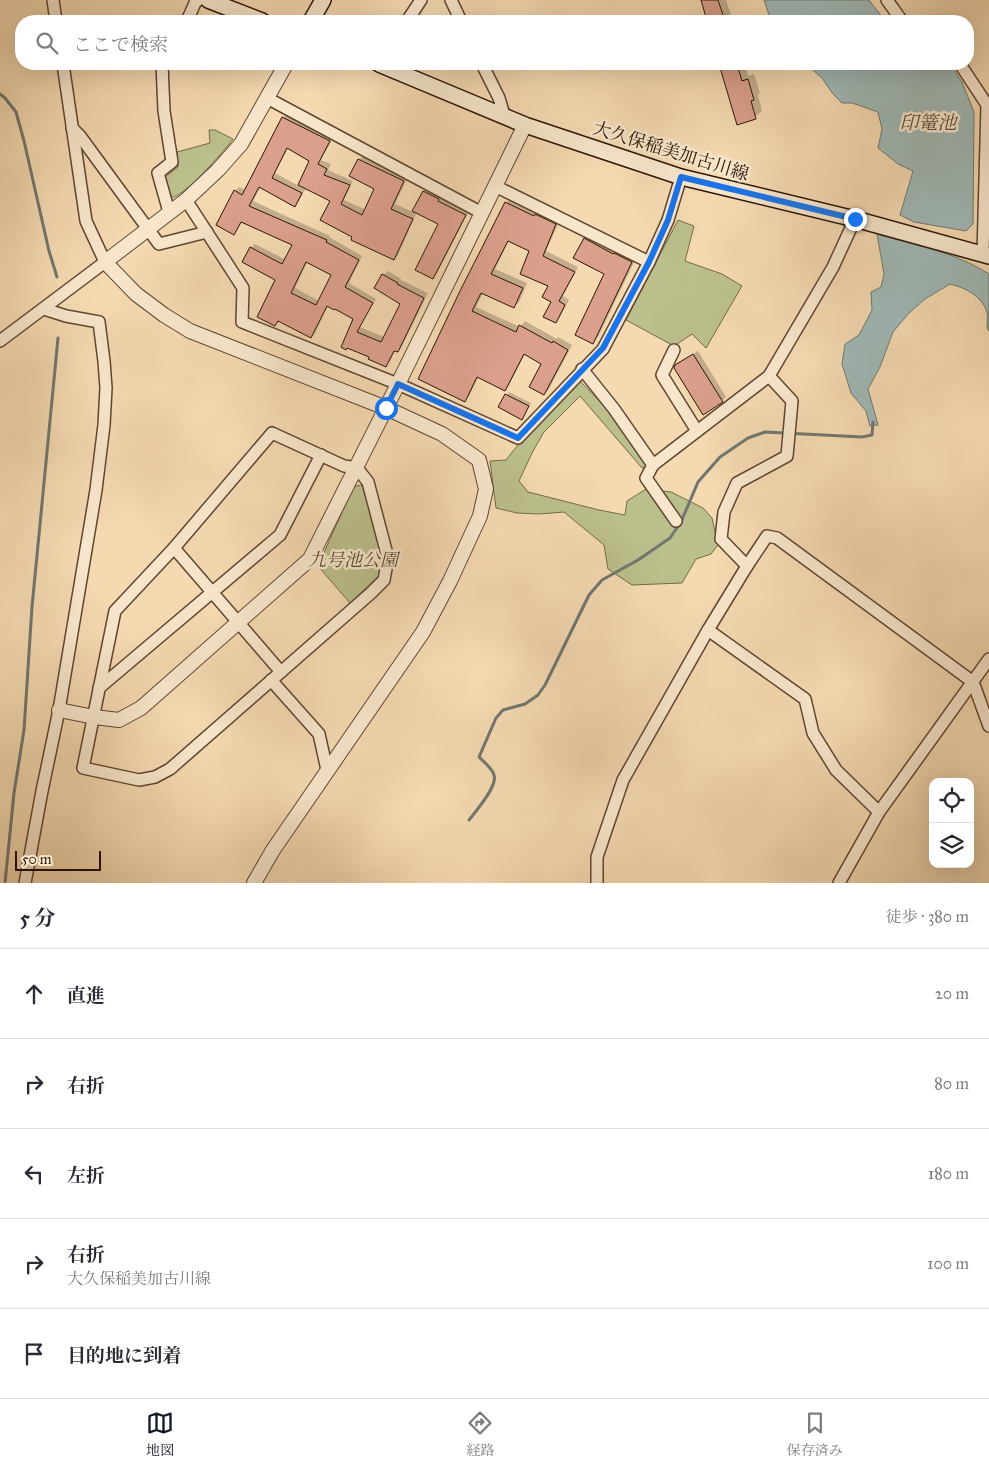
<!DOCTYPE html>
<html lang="ja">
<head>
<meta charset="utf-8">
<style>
	body { margin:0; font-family:"IM FELL Great Primer","Noto Serif JP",serif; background:#f7f7f7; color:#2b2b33 }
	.controls { position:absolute; right:15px; bottom:15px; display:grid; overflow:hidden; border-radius:10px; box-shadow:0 5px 20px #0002 }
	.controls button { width:45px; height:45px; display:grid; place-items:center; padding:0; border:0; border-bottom:1px solid #e1e1e2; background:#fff; color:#2b2b33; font:25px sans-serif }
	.scale { position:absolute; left:15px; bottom:12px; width:86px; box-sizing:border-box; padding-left:5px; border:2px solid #2d1505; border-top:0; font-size:14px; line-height:18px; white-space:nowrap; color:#2d1505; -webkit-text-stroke:4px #f8e6cc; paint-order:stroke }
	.stop { position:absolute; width:15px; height:15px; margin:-11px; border:4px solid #1a73e8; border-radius:50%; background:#fff }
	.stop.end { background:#1a73e8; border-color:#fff; box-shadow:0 1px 5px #0008 }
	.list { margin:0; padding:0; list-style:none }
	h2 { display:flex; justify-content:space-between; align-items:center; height:65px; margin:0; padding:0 20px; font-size:21px }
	h2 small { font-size:16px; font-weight:400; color:#7c7c81 }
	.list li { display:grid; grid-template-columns:32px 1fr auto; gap:15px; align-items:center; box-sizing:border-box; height:90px; padding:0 20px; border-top:1px solid #e1e1e2 }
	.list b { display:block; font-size:19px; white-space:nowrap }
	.list p { margin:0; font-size:16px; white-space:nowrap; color:#7c7c81 }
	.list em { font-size:16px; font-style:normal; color:#7c7c81 }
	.icon { flex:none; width:28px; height:28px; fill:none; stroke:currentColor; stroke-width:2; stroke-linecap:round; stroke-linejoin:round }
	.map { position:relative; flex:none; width:989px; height:883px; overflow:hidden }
	.search { position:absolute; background:#fff; box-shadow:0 5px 20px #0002; left:15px; right:15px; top:15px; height:55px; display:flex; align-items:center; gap:12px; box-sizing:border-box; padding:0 18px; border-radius:20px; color:#7c7c81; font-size:19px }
	.sheet { height:515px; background:#fff }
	nav { display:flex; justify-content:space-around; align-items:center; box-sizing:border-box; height:70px; border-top:1px solid #e1e1e2; background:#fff; font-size:14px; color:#7c7c81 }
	nav a { display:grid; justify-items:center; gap:2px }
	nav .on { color:#111827 }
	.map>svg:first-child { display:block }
</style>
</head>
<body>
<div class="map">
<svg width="989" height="883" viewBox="0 0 989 883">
	<rect width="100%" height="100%" fill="#f4d9b1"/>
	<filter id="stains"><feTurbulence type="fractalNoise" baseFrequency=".004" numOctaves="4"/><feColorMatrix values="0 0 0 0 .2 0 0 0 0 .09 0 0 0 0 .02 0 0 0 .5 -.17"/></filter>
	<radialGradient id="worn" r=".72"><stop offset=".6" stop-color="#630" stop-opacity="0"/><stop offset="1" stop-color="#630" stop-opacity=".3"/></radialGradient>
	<g fill="#bbbf8c" stroke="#746a48">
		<path d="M 209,130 L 215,130 L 233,139 C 223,152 185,197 170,198 L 164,185 L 165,177 L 178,167 L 177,152 L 210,143 Z"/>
		<polygon points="678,220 694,226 685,261 722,274 742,286 706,348 692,334 674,346 626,320"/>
		<path d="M 578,379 C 601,403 636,436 647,467 L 642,468 L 580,396 L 544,432 L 532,453 L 519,481 L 528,492 L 599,510 L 625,515 L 627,501 L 646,489 L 671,492 L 703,508 L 712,518 L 718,545 L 711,554 L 696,559 L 682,583 L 632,585 L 608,569 L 604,545 L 564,512 L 539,514 L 517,513 L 496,508 L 490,461 L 506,460 L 522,440 Z"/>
		<polygon points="362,485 382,550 383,559 380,575 350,603 318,566 352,490 356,486"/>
	</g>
	<g fill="#9fb8b6" stroke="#71776f">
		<polygon points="764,0 869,0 885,21 771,21"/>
		<polygon points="806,64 950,64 962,82 974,112 973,224 966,231 914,222 900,215 913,171 898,164 878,148 882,129 878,112 852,103 842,103 833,94 822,78"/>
		<path d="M 877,234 C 915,245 955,252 989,274 L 989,331 L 987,328 C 987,323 988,317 987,312 C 982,296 966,288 950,284 L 925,299 L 909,313 L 893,332 L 880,367 L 868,389 L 878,425 L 870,426 L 866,411 L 851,393 L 842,364 L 845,344 L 859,335 L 872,310 L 871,292 L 881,287 L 884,274 Z"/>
	</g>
	<g fill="#0003" fill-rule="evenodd">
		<polygon points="703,0 726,0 733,21 709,21"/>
		<polygon points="721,64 745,64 748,76 754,74 760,93 758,95 762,111 755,117 737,123"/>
		<path d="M 287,114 L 334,136 L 321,160 L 331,164 L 328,170 L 353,181 L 344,200 L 366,210 L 376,188 L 359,160 L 364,155 L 408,177 L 395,204 L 413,212 L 424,191 L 428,187 L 469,211 L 437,273 L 433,278 L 439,224 L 417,212 L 398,255 L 394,259 L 354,236 L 332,201 L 306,188 L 299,201 L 295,205 L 261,186 L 253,201 L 330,236 L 329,237 L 362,256 L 349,283 L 376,299 L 360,327 L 384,337 L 402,303 L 383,275 L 388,271 L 401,279 L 401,280 L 428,293 L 402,346 L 397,351 L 395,350 L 390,361 L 386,365 L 371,357 L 347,347 L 354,319 L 335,307 L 328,306 L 315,333 L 311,337 L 279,321 L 275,325 L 277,279 L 251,248 L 255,244 L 286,260 L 293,244 L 242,221 L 238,229 L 234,233 L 235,191 L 239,187 L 246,190 L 283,118 ZM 288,148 L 311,160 L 299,186 L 275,173 ZM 307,262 L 332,275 L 319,301 L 295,288 Z"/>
		<polygon points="511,198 560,220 546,251 578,267 563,296 569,300 560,317 555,322 550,285 531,250 509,240 495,269 527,283 519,302 514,306 483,293 476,307 520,327 525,321 557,339 558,337 572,345 549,389 544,394 542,363 525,354 509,385 505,390 479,376 469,396 464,400 420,378 506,203"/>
		<polygon points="590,233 637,256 598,337 593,343 605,274 585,239"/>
		<polygon points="698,351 726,397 722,401 676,366 681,361"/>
		<polygon points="509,392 531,403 524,415 500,406"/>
	</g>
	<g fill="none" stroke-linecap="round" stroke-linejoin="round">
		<g stroke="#71776f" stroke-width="3">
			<polyline points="0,94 5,98 16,112 24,141 49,251 57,277"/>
			<path d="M 469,820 C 476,811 498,786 494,775 C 492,768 484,762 479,757 L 496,718 L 503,710 L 525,704 L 538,695 L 545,685 L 589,595 L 602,580 L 638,560 L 670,538 L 681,522 L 698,482 L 720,457 L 748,438 L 765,432 L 862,437 L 872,435 L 873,422"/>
			<polyline points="5,883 14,793 24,730 32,607 58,338"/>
		</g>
	</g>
	<g fill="#dba08c" stroke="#2d1505" fill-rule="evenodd">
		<polygon points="701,0 718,0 725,21 707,21"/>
		<polygon points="719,64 737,64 742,81 748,79 754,100 751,101 756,119 737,125"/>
		<path d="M 282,117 L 330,141 L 318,164 L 327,169 L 324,175 L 350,185 L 341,204 L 362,215 L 374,189 L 349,176 L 358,159 L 404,181 L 391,209 L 413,219 L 394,260 L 351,240 L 352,237 L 320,220 L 330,201 L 298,185 L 309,161 L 287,148 L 272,178 L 302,193 L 295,207 L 259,187 L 249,206 L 327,240 L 326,242 L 359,260 L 345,287 L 373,303 L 357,332 L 381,342 L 400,304 L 374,288 L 382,274 L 398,283 L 397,284 L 424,298 L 398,352 L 394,351 L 386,367 L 368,359 L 369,357 L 347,348 L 346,350 L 341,347 L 353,319 L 335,309 L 334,310 L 327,306 L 311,338 L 278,321 L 275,326 L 257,317 L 275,280 L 242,262 L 250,247 L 282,264 L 292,245 L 241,222 L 234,235 L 216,225 L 234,190 L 242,195 ZM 306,262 L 331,275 L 316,305 L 291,293 Z"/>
		<polygon points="423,191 439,199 438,201 466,215 433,279 415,270 438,224 412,211"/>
		<polygon points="505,202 534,216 535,214 556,224 543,256 575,272 559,301 565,305 556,323 543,317 551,302 542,297 548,286 520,274 529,251 508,241 491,274 523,288 514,308 481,293 472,311 516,332 519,325 552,343 553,341 568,350 544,395 529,387 541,364 524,354 505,391 477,377 465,402 418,379 460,291"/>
		<polygon points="584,238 613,254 614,253 632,262 593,344 575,335 604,274 573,258"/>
		<polygon points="693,354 723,402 703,415 674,368 675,365"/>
		<polygon points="505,394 529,406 522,420 498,407"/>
	</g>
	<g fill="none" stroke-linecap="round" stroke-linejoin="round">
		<g stroke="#5f4630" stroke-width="14">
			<g id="minor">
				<polyline points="53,0 56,21"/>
				<polyline points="451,0 461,21"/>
				<polyline points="887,0 902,21"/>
				<polyline points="187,21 195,3 198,0"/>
				<polyline points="407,21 421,0"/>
				<polyline points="162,64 164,111 172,162 158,173 169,212"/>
				<polyline points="482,64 499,98 504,115"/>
				<polyline points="960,64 987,105 983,254"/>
				<polyline points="267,98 482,213"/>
				<polyline points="72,128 80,136 159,244 207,232"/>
				<polyline points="495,186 649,262"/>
				<polyline points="186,200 243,288 242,322 398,384 518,438 603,349 649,262 668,220 681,177"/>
				<polyline points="0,341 105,262 86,221 63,64"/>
				<polyline points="674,350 662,375 697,431"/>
				<polyline points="582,369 614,409 653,465 769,376 833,267 855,219"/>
				<polygon points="272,433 344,466 357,468 368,482 388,558 384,580 371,593 170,769 155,777 139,780 83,768 115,611 174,548"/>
				<polyline points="653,465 646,478 676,521"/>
				<polyline points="174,548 281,672"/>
				<polyline points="747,566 721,539 724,512 737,483 787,456 792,401 769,376"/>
				<polyline points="708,630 805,699 813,733 836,770 879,812"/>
				<polyline points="271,680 319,734 327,770"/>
				<polyline points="99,688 280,535 321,455"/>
				<polyline points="25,883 42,791 59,710 96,490 104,425 106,388 104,361 99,322 66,316 44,309"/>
				<polyline points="597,883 597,857 623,780 708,630 747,566 767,536 777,538 973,682 989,726"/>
				<polyline points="839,883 879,812 989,659"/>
			</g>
		</g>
		<g stroke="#5f4630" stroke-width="16">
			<g id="tertiary">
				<polyline points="59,710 94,717 119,720 141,708 310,559 398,384 525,125"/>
				<polyline points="254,883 273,850 423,632 450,581 480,516 486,489 479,460 442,434 386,408 190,331 164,315 136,294 105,262 186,200 218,170 241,144 286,64"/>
			</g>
		</g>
		<g stroke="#2d1505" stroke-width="18">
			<g id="secondary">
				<polyline points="208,0 262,21"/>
				<polyline points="311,21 323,0"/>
				<polyline points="379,64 525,125 681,177 855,219 989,256"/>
			</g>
		</g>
		<use href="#minor" stroke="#f8e6cc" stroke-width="11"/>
		<use href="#tertiary" stroke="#f8e6cc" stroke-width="14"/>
		<use href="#secondary" stroke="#f8e6cc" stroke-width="15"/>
	</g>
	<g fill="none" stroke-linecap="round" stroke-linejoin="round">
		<polyline stroke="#1a73e8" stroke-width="6" points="386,408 398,384 518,438 603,348 649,262 668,220 681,177 855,219"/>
	</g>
	<g text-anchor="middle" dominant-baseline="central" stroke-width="5" stroke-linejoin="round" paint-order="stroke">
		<g font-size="18" fill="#2d1505" stroke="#f8e6cc">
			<text transform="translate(671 151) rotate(17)">大久保稲美加古川線</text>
		</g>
		<g font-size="18" font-style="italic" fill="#58482e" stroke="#f8e6cc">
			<text x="353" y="560">九号池公園</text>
		</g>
		<g font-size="19" font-style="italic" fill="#554e43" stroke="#f8e6cc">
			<text x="928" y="122">印篭池</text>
		</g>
	</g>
	<rect width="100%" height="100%" filter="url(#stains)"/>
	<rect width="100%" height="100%" fill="url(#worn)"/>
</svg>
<div class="controls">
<button><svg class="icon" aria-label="locate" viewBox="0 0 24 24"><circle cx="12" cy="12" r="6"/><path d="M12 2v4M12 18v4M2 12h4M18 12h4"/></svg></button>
<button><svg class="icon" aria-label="layers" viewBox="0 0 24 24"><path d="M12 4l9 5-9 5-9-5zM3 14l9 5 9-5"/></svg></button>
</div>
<div class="scale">50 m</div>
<div class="stop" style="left:386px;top:408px"></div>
<div class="stop end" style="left:855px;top:219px"></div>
<div class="search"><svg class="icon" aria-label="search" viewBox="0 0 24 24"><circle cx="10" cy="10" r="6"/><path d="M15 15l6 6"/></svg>ここで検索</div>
</div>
<section class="sheet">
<h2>5 分<small>徒歩 · 380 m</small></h2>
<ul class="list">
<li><svg class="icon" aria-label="ahead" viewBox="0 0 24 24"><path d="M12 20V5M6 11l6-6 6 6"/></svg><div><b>直進</b></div><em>20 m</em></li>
<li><svg class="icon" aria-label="right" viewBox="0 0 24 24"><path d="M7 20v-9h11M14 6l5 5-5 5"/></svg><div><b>右折</b></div><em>80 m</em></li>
<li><svg class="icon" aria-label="left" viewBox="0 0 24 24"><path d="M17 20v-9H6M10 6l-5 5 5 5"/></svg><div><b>左折</b></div><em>180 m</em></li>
<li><svg class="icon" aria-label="right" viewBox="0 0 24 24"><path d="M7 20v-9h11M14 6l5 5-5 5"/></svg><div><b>右折</b><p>大久保稲美加古川線</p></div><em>100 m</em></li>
<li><svg class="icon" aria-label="arrive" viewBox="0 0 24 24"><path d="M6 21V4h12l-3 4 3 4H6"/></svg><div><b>目的地に到着</b></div></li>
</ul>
</section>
<nav>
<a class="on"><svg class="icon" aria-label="map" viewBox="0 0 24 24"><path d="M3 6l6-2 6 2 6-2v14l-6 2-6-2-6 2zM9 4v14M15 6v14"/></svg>地図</a>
<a><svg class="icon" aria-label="directions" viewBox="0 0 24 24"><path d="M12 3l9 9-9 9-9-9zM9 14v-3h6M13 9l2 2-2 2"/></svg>経路</a>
<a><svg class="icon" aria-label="saved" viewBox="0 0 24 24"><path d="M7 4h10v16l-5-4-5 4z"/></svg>保存済み</a>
</nav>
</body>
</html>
